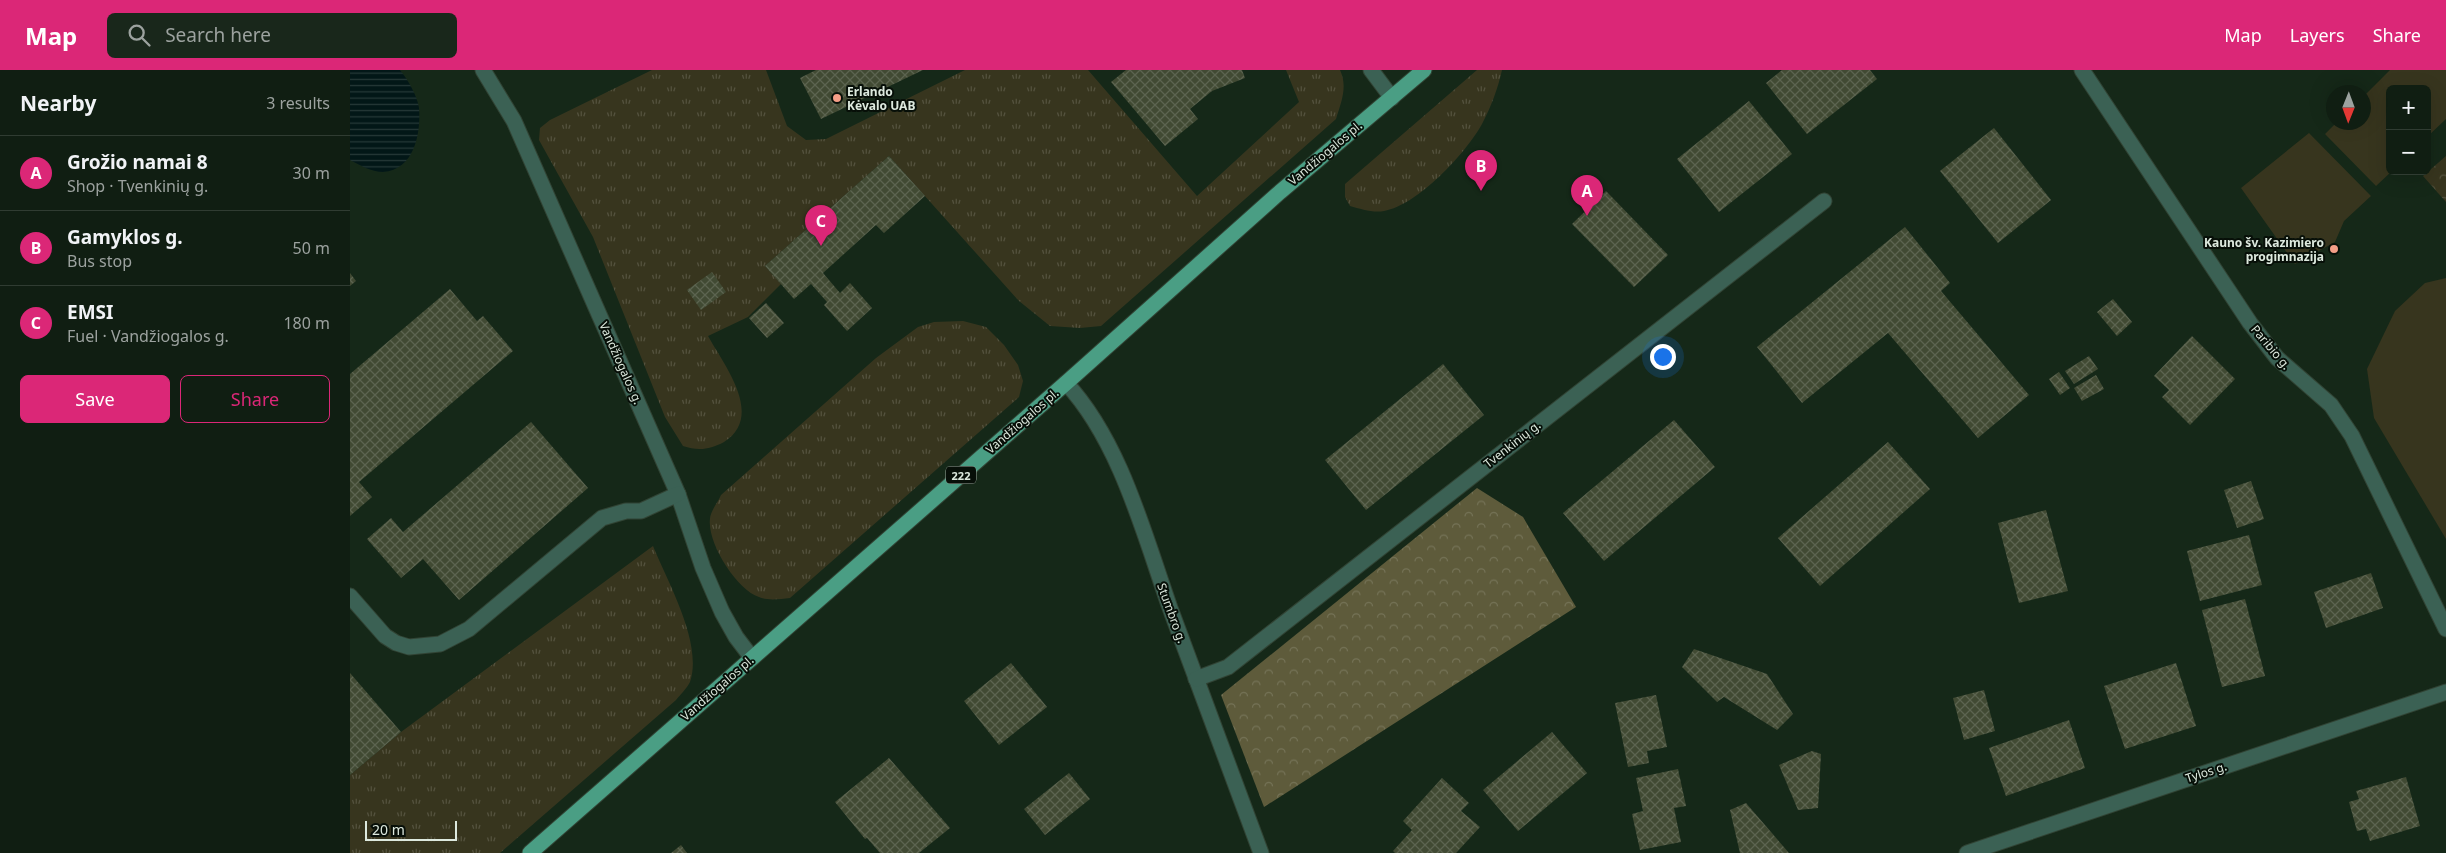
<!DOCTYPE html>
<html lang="en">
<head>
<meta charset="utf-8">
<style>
	body { margin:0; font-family:"Noto Sans",sans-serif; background:#19271b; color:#f1f3f6 }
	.controls { position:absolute; right:15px; top:15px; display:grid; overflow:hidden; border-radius:8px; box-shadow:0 5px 20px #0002 }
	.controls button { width:45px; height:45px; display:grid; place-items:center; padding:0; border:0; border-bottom:1px solid #303c32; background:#101e12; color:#f1f3f6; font:25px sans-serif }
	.compass { position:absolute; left:1976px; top:15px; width:45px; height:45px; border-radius:50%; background:#101e12; box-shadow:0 5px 20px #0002; rotate:181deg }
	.scale { position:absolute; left:15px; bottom:12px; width:92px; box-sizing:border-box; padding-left:5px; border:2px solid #dde9de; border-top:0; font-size:14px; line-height:18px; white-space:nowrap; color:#dde9de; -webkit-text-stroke:4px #070f08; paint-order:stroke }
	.you { position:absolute; left:1312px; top:286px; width:18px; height:18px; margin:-12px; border:4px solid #fff; border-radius:50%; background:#1a73e8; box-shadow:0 0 0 8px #1a73e833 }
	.badge { display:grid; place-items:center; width:32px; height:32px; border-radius:50%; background:#db2777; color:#fff; font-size:16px; font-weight:700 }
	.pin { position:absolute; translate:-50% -41px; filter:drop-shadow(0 1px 2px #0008) }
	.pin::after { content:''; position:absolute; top:26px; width:18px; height:15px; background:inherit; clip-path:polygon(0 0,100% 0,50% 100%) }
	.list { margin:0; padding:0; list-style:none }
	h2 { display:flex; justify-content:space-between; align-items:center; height:65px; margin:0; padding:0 20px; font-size:21px }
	h2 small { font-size:16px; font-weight:400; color:#9ca29f }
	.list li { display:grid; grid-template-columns:32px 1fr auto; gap:15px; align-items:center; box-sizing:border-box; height:75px; padding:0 20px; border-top:1px solid #303c32 }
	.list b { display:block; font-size:19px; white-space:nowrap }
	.list p { margin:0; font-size:16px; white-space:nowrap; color:#9ca29f }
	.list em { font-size:16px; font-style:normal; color:#9ca29f }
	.actions { display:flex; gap:10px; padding:15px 20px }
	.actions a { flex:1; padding:11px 0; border:1px solid #db2777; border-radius:8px; text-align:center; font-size:18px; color:#db2777 }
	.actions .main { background:#db2777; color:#fff }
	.icon { flex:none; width:28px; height:28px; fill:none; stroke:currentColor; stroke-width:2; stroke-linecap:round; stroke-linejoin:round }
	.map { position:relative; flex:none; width:2096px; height:783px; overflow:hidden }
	header { display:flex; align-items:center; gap:30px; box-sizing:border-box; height:70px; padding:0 25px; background:#db2777; color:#fff }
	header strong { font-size:24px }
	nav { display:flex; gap:28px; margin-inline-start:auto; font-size:18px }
	.search { width:350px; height:45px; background:#19271b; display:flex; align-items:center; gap:12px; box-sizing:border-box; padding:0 18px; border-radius:8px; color:#9ca29f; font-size:19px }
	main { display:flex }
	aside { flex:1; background:#101e12 }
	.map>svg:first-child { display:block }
</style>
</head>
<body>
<header>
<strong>Map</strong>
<div class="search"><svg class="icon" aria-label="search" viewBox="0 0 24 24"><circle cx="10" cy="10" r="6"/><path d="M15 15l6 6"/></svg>Search here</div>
<nav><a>Map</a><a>Layers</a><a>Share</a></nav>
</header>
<main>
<aside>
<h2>Nearby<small>3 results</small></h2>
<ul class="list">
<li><span class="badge">A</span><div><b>Grožio namai 8</b><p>Shop · Tvenkinių g.</p></div><em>30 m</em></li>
<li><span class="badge">B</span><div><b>Gamyklos g.</b><p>Bus stop</p></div><em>50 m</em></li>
<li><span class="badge">C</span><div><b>EMSI</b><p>Fuel · Vandžiogalos g.</p></div><em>180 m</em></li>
</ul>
<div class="actions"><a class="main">Save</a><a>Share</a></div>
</aside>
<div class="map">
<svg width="2096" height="783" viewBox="0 0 2096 783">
	<defs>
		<pattern id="grass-tufts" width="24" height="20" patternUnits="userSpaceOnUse" patternTransform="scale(1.25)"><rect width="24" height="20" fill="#37351e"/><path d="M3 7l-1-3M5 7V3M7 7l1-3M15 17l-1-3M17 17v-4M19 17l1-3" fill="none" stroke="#54523e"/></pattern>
		<pattern id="forest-crowns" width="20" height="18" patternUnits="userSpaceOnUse" patternTransform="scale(1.25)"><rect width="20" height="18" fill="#5e5b3b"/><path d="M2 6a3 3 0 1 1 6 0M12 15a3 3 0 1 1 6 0" fill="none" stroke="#757357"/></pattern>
		<pattern id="park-crowns" width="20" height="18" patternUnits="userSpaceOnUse" patternTransform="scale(1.25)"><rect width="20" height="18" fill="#37351e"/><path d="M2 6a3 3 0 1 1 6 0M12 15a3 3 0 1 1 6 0" fill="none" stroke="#54523e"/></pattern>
		<pattern id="water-rules" width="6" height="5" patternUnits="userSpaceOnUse" patternTransform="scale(1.25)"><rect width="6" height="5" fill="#021717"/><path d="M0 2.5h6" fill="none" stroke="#263938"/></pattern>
		<pattern id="building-cross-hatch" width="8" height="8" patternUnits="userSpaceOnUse" patternTransform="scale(1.25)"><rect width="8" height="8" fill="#414a33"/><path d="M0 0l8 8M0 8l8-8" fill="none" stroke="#5c6450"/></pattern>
	</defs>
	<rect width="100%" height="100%" fill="#152818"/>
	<g fill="url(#grass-tufts)">
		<path d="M 302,0 L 416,0 L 437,56 L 456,70 L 476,69 L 615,0 L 738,0 L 847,126 L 949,32 L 936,0 L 990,0 C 998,17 991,32 986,49 L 751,256 L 730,258 L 700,256 L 669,231 L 539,86 L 415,196 L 431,214 L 398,247 L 358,266 C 374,295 415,346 374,372 C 359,380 348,381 333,376 L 315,347 L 243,167 L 189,70 L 190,58 L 200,50 Z"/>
		<path d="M 1127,0 L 1152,0 C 1148,18 1141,37 1132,54 C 1116,83 1068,135 1034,141 C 1023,143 1011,139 1000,136 L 995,127 L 995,114 Z"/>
		<path d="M 613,251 L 636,257 L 654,275 L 668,295 L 673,311 L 669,327 L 440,528 C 429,529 419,531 409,527 C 387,520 357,473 360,449 C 360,442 368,432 371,425 L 526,288 L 568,257 L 584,252 Z"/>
		<path d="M 303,476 C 318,513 353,573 340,612 C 337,618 330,625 326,630 L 150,783 L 0,783 L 0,705 L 51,662 Z"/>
	</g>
	<polygon fill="url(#forest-crowns)" points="1127,418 1173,447 1226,537 914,737 871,625"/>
	<polygon fill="url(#park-crowns)" points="2096,86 2096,132 2073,106"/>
	<g fill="#37351e">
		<polygon points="2040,0 2096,0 2096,49 2077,67 2077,19 2040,19 2040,101 2042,101 2026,116 1975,64 1986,53 2014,52 2014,26"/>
		<polygon points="1959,63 2021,126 1994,151 1985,172 1945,194 1891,118"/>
		<polygon points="2096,208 2096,469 2024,348 2017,299 2045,241 2075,213"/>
	</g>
	<path fill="url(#water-rules)" d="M 0,0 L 50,0 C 58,10 67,25 69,38 C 71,64 64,100 33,102 C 21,102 10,95 0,90 Z"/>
	<g fill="url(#building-cross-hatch)">
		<polygon points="466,0 573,0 471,49 450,8"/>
		<polygon points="776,0 892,0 895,8 862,21 840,39 848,49 815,76 761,12"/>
		<polygon points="1432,0 1520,0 1527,9 1457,64 1416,13"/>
		<polygon points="1399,31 1442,84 1369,142 1327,89"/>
		<polygon points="1644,58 1701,130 1648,173 1590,101"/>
		<polygon points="539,86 575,126 534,163 526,155 473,203 490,223 500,213 522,238 497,261 474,235 477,232 461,214 444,229 415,196"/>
		<polygon points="1256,121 1318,185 1284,217 1222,154"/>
		<polygon points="1555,157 1600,213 1591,221 1679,325 1628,368 1538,263 1452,333 1407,277"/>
		<polygon points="362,202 376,222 351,240 337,220"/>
		<polygon points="0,203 6,211 0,216"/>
		<polygon points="100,219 127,251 133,246 163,281 9,412 22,427 0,446 0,304"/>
		<polygon points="1763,229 1782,252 1767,266 1747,242"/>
		<polygon points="416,233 434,253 417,268 399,248"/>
		<polygon points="1842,266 1885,309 1840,355 1812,327 1819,320 1804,306"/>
		<polygon points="1739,286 1748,299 1724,314 1715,301"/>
		<polygon points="1093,294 1134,345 1016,440 975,390"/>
		<polygon points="1709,302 1720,318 1710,325 1699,309"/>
		<polygon points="1746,305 1754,319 1732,331 1724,318"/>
		<polygon points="1324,350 1365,397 1254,491 1213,443"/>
		<polygon points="181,352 238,418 109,530 73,489 51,508 17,469 41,448 53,462"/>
		<polygon points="1538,372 1580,419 1470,516 1428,468"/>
		<polygon points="1901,411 1914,449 1887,458 1874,420"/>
		<polygon points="1696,440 1718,521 1669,533 1648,453"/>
		<polygon points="1899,465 1912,515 1850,531 1837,481"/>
		<polygon points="2021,503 2033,538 1976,558 1964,522"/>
		<polygon points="1895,529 1915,606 1872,617 1852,540"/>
		<polygon points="1344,579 1417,604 1443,644 1427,660 1374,627 1367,632 1332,597"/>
		<polygon points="661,593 697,637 649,675 614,631"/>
		<polygon points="1826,593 1846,656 1775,679 1754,616"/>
		<polygon points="0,603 51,662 0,705"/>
		<polygon points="1634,620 1645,661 1614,670 1603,628"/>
		<polygon points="1306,625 1317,677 1297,681 1299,693 1278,697 1265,633"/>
		<polygon points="1719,650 1735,698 1656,726 1639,678"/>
		<polygon points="1202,662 1237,703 1168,761 1133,720"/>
		<polygon points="1462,681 1471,684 1468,738 1448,740 1429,695"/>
		<polygon points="539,688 600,758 569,783 530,783 517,768 515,769 485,732"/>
		<polygon points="1328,699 1336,736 1324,738 1331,772 1290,780 1282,744 1293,741 1286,708"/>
		<polygon points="719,703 740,729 695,765 674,739"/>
		<polygon points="2056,707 2070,756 2020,771 2016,759 2007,761 1999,732 2009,729 2006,721"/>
		<polygon points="1092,708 1119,733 1111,741 1130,757 1106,783 1045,783 1043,781 1062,760 1053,751"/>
		<polygon points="1396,733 1439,783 1390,783 1380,740"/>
		<polygon points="331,775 337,783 321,783"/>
	</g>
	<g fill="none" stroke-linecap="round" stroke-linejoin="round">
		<g stroke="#314334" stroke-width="17">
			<g id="minor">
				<polyline points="133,0 164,51 328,424 353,498 372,542 386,567 402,588"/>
				<polyline points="1021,0 1042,28"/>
				<polyline points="1732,0 1900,253 1927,288 1981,335 2002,366 2096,559"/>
				<path d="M 716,313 C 770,371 794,464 820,538 C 850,620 881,701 911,783"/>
				<polyline points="0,526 35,566 46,573 59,577 90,574 119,559 252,448 276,441 291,441 328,424"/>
				<polyline points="846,609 878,597 1474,131"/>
				<polyline points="1617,783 2096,622"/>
			</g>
		</g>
		<g stroke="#314334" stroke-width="17">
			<polyline id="major" points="180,783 716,313 930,122 1074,0"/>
		</g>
		<use href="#minor" stroke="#3b6154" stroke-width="15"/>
		<use href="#major" stroke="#4a9e84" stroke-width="15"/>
	</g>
	<g fill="#f49e87" stroke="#070f08" stroke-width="2">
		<circle cx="487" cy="28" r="5"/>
		<circle cx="1984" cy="179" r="5"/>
	</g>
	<g text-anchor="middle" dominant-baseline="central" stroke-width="4" stroke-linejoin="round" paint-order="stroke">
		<rect fill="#070f08" stroke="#9da89e" stroke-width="1" x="596" y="396.5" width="30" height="17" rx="4"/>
		<g font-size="11" font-weight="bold" fill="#dde9de">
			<text x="611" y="405">222</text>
		</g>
		<g font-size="12" font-weight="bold" fill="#dde9de" stroke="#070f08" text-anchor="start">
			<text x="497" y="21">Erlando<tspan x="497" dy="14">Kėvalo UAB</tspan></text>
			<text x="1974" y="172" text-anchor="end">Kauno šv. Kazimiero<tspan x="1974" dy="14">progimnazija</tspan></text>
		</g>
		<g font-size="12" fill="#dde9de" stroke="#070f08">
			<text transform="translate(975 83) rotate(-40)">Vandžiogalos pl.</text>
			<text transform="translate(1921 277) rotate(50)">Paribio g.</text>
			<text transform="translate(271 293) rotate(66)">Vandžiogalos g.</text>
			<text transform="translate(672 351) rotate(-41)">Vandžiogalos pl.</text>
			<text transform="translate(1162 374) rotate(-38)">Tvenkinių g.</text>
			<text transform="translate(822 543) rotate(70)">Stumbro g.</text>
			<text transform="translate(367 618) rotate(-41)">Vandžiogalos pl.</text>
			<text transform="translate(1856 702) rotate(-18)">Tylos g.</text>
		</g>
	</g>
</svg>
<div class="controls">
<button>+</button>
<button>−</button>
</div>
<svg class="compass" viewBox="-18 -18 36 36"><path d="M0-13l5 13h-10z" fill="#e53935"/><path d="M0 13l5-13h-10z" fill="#9ca29f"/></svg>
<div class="scale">20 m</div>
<div class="you"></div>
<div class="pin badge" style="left:1237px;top:146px">A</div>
<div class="pin badge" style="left:1131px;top:121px">B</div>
<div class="pin badge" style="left:471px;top:176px">C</div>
</div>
</main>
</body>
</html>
